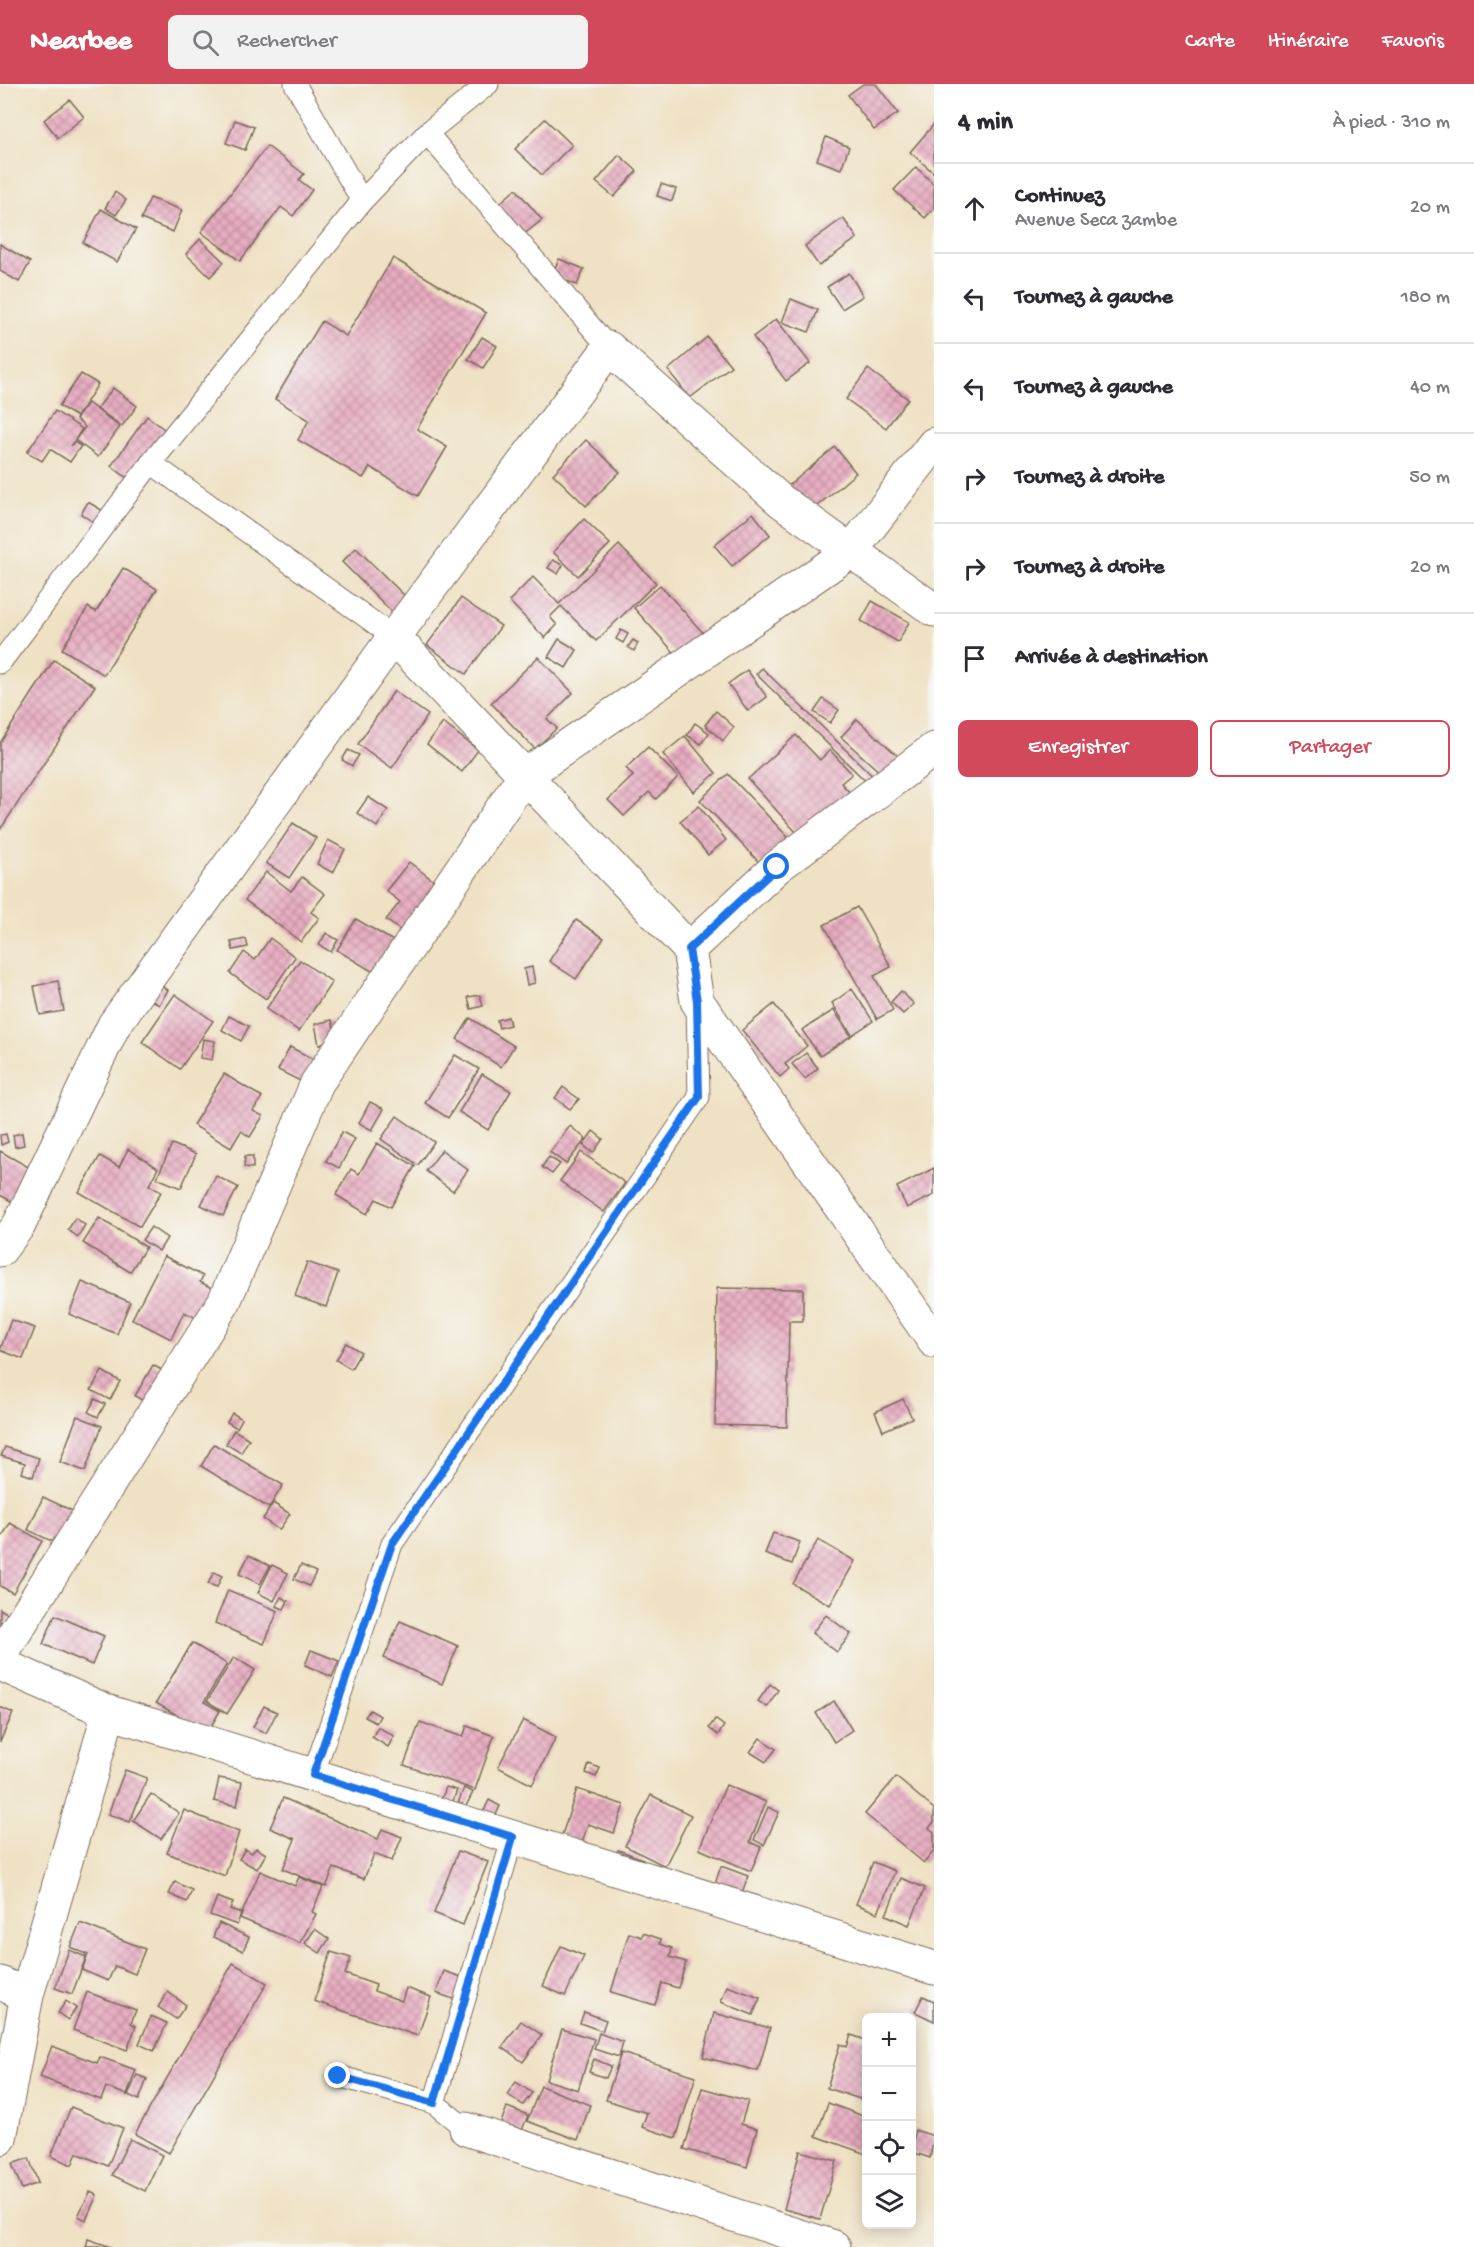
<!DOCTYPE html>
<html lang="fr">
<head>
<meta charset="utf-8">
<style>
	body { margin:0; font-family:"Gochi Hand",sans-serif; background:#f2f2f3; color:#2b2b33 }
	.controls { position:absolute; right:18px; bottom:18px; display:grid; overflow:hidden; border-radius:9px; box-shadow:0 3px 15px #0003 }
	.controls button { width:54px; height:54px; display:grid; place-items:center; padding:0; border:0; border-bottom:2px solid #e1e1e2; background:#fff; color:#2b2b33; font:30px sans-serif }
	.stop { position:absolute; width:18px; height:18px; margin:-14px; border:4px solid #1a73e8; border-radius:50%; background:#fff }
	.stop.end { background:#1a73e8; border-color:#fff; box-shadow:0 2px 6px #0008 }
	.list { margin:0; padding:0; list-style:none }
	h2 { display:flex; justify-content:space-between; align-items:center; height:78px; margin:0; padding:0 24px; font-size:26px }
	h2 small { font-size:20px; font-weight:400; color:#7c7c81 }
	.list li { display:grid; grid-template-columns:39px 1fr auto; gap:18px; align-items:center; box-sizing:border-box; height:90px; padding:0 24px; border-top:2px solid #e1e1e2 }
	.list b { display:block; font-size:22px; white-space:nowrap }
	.list p { margin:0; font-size:20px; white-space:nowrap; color:#7c7c81 }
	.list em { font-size:20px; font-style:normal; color:#7c7c81 }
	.actions { display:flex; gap:12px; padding:18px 24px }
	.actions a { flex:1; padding:14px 0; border:2px solid #d1495b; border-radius:9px; text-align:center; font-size:21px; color:#d1495b }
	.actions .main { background:#d1495b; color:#fff }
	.icon { flex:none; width:33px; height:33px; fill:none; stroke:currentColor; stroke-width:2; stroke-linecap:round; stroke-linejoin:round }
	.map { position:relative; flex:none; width:934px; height:2163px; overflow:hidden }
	header { display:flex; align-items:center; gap:36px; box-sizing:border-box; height:84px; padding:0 30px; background:#d1495b; color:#fff }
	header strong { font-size:28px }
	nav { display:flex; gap:33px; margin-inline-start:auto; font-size:21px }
	.search { width:420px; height:54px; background:#f2f2f3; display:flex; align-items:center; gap:15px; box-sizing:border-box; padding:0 21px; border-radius:9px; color:#7c7c81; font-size:22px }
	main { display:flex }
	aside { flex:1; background:#fff }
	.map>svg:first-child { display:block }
</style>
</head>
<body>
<header>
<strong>Nearbee</strong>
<div class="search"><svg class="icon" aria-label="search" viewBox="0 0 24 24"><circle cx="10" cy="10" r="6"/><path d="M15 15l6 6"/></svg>Rechercher</div>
<nav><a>Carte</a><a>Itinéraire</a><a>Favoris</a></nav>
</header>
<main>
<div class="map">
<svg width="934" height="2163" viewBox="0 0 934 2163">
	<defs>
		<pattern id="building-cross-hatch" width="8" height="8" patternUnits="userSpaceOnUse" patternTransform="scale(1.5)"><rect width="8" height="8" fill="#e8adc2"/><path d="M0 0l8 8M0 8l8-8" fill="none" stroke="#bd8d9d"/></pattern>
	</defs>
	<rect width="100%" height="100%" fill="#f6f6f2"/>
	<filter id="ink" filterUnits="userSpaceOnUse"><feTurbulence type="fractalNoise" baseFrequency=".0167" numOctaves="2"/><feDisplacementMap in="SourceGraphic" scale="12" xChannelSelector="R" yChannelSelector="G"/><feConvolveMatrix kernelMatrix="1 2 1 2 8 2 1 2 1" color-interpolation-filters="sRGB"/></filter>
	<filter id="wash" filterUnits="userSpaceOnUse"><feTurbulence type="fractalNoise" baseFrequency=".008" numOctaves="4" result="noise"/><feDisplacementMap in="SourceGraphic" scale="24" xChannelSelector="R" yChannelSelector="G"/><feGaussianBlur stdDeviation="1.35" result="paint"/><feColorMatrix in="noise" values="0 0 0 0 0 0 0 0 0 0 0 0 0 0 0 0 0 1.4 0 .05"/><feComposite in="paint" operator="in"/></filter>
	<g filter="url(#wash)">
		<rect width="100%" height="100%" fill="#efe1c3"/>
		<g id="blocks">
			<g fill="url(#building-cross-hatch)">
				<polygon points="863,0 876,0 898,29 874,46 848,11"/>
				<polygon points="70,16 84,33 58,54 44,36"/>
				<polygon points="545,35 572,61 542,91 515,65"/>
				<polygon points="235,36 254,43 245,66 226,59"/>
				<polygon points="934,40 934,89 910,68"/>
				<polygon points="826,53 849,63 841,85 817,76"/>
				<polygon points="267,62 304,90 299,96 312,106 293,132 281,123 240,177 201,148"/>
				<polygon points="619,71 637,87 614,113 596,98"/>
				<polygon points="916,83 934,100 934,124 925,134 894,106"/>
				<polygon points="661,100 676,105 672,117 657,112"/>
				<polygon points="516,105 542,136 518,155 493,125"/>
				<polygon points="115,108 126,116 116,131 105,124"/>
				<polygon points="150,114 182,126 173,148 141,135"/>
				<polygon points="101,125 136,145 117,178 83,159"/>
				<polygon points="843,134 857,154 819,182 805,162"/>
				<polygon points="200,155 224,178 210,193 186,170"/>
				<polygon points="0,160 30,178 19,198 0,187"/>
				<polygon points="393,174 486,229 417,345 447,363 418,412 370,383 363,394 298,356 309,336 275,315 322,237 346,252"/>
				<polygon points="559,175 584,185 577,201 552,191"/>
				<polygon points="849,189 863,212 842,225 827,203"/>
				<polygon points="791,215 818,226 809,248 782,238"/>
				<polygon points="776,235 810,279 786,297 753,253"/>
				<polygon points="482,253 497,262 483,284 468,275"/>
				<polygon points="707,253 731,282 690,314 668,286"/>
				<polygon points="868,285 908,315 886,344 846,315"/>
				<polygon points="81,290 98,300 77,333 59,322"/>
				<polygon points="113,304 137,322 122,342 97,325"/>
				<polygon points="88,319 120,343 98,373 75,356 85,343 76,335"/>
				<polygon points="55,327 82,345 71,362 74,358 81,362 70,378 50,365 42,377 27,368"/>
				<polygon points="147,332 177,355 141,404 111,382"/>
				<polygon points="586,356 620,388 586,422 553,390"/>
				<polygon points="835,363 856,389 809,429 787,403"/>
				<polygon points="88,418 110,431 102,444 81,430"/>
				<polygon points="753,429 770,451 732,482 714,461"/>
				<polygon points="584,435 610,460 578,492 553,468"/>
				<polygon points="619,461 656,499 596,557 561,522 550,533 557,541 545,554 509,517 533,493 559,520"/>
				<polygon points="356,464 406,513 392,528 342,478"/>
				<polygon points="553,476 563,481 558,490 548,484"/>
				<polygon points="123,484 157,505 104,591 62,565 88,523 96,528"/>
				<polygon points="660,501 714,561 689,585 634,524"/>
				<polygon points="461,514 501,542 466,590 427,561"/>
				<polygon points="872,517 909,538 898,558 861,537"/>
				<polygon points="621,546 628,550 623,559 616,555"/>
				<polygon points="559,555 577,566 566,584 548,573"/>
				<polygon points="633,556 638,559 634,567 628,563"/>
				<polygon points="538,573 573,609 547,635 557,644 535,665 491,619"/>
				<polygon points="54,576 95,602 0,746 0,659"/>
				<polygon points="762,584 891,710 885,716 756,590"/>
				<polygon points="747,586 767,613 748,627 728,600"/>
				<polygon points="394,607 428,631 392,684 358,660"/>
				<polygon points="823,615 839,626 830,639 814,628"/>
				<polygon points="716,627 734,643 723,657 705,641"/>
				<polygon points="857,635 910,683 894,701 841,653"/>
				<polygon points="443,639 478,666 462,688 427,660"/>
				<polygon points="695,639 709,649 701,660 687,651"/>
				<polygon points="796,651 820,676 830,666 852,690 841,699 863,723 814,768 748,695"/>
				<polygon points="685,652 716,689 694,708 663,670"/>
				<polygon points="648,663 678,693 656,715 649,708 624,732 608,716 633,692 626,684"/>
				<polygon points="348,666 359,671 352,682 342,676"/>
				<polygon points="728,690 802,768 774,794 700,716"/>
				<polygon points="368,713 388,726 377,743 357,729"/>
				<polygon points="699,722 726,756 708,771 680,737"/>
				<polygon points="293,739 316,754 289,794 266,779"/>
				<polygon points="328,756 345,765 333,789 317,780"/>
				<polygon points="409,778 452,811 416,858 386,836 400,818 386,807"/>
				<polygon points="266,788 291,807 302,793 325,810 311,828 319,834 301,858 245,816"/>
				<polygon points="857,823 891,883 874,892 893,926 877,935 824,841"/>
				<polygon points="356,835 402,862 383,894 337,866"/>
				<polygon points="576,836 604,854 576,895 549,877"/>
				<polygon points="326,849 338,856 331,868 319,861"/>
				<polygon points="270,854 295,873 266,915 230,889 244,868 255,876"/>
				<polygon points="246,855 248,863 233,866 231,858"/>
				<polygon points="300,876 332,898 299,947 266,925"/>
				<polygon points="532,883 535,899 527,901 524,885"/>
				<polygon points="58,897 64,927 40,931 34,902"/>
				<polygon points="155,898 168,906 159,921 146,913"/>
				<polygon points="852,905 873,937 852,951 832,919"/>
				<polygon points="901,907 914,920 903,930 891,918"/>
				<polygon points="175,910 213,937 180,985 142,958"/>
				<polygon points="480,911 483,922 471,925 468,913"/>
				<polygon points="774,920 807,962 785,980 789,985 780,993 742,946"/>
				<polygon points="834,926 851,952 820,972 802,946"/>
				<polygon points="229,932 249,942 241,957 222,946"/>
				<polygon points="508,933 510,941 499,944 497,936"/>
				<polygon points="470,934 514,962 501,983 457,955"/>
				<polygon points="332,936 337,957 319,961 315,940"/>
				<polygon points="203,955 215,957 212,976 200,974"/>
				<polygon points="290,963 321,979 310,1002 278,986"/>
				<polygon points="806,969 818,984 805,995 792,980"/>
				<polygon points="455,971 479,985 448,1034 425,1019"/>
				<polygon points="224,990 262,1013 253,1027 263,1032 250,1053 241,1047 231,1064 193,1041"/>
				<polygon points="482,990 511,1007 488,1046 459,1028"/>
				<polygon points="563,1003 579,1015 570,1025 555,1014"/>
				<polygon points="370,1018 384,1025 372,1046 359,1039"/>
				<polygon points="397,1032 434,1058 418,1081 381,1055"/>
				<polygon points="570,1042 586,1055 566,1080 550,1068"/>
				<polygon points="593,1047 603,1055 593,1069 583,1061"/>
				<polygon points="342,1048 355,1055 339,1084 326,1077"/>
				<polygon points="22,1049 24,1061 15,1063 13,1051"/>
				<polygon points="6,1050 8,1058 1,1061 0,1051"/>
				<polygon points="377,1059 415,1082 391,1123 376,1115 367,1130 336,1111 351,1085 359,1090"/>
				<polygon points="172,1060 196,1070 181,1104 157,1094"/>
				<polygon points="128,1065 158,1084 149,1101 161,1108 140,1143 79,1108 100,1072 119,1083"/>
				<polygon points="442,1066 468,1086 453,1107 426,1087"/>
				<polygon points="0,1067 39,1089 20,1122 0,1111"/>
				<polygon points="581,1068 625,1099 604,1128 560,1097"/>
				<polygon points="245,1072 253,1072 253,1084 244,1083"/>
				<polygon points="549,1073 560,1080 552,1090 542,1083"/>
				<polygon points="934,1084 934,1111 907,1124 897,1103"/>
				<polygon points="216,1092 238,1103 223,1132 201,1121"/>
				<polygon points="75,1134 85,1141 78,1153 68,1146"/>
				<polygon points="99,1134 146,1163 130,1188 83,1159"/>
				<polygon points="151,1143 167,1154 159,1167 142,1156"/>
				<polygon points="164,1172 203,1192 200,1198 214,1205 199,1235 184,1228 171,1255 132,1235"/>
				<polygon points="307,1178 338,1189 326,1223 295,1212"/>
				<polygon points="82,1198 130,1218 117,1250 69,1230"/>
				<polygon points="717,1204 803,1205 803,1237 789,1237 787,1343 715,1341"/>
				<polygon points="11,1236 35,1244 23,1275 0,1266"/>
				<polygon points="346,1259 361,1268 351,1285 336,1276"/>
				<polygon points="153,1281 180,1297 162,1328 135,1312"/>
				<polygon points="102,1287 120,1297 110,1316 91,1306"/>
				<polygon points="95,1315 105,1320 98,1333 88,1328"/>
				<polygon points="903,1315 912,1334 883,1347 875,1328"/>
				<polygon points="232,1329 242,1335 237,1344 227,1338"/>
				<polygon points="77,1332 102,1342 85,1387 60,1378"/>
				<polygon points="234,1346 249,1355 241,1369 226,1360"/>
				<polygon points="214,1360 283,1401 269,1424 201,1382"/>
				<polygon points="5,1363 39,1374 33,1393 22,1389 25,1379 1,1372"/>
				<polygon points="43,1413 96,1438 81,1471 28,1446"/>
				<polygon points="273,1419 290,1430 279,1446 263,1435"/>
				<polygon points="10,1439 42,1457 13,1509 0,1502 0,1456"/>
				<polygon points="773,1449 800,1458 792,1480 765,1470"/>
				<polygon points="818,1456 855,1477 830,1521 793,1500"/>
				<polygon points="249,1471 270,1482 260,1500 239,1490"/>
				<polygon points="272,1481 288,1489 274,1517 258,1509"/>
				<polygon points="301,1481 316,1488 309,1502 294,1495"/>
				<polygon points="214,1488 222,1492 217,1503 208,1500"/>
				<polygon points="228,1506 278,1527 264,1560 215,1539"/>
				<polygon points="281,1513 288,1517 284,1525 276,1522"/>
				<polygon points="0,1525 12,1532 0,1549"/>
				<polygon points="55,1531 104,1552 92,1581 43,1560"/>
				<polygon points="826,1531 851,1550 837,1568 812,1549"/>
				<polygon points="400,1537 458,1562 442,1600 384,1574"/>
				<polygon points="192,1559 227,1580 204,1618 220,1627 207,1649 156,1619"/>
				<polygon points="311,1566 339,1577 332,1593 305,1581"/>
				<polygon points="234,1573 255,1586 227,1630 207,1617"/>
				<polygon points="770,1600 778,1606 767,1623 758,1617"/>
				<polygon points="834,1617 852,1646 834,1658 816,1629"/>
				<polygon points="264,1622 277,1628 266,1649 253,1643"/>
				<polygon points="0,1623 13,1629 0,1658"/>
				<polygon points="370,1626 380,1632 376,1639 365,1633"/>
				<polygon points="715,1635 724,1642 718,1651 709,1644"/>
				<polygon points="523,1636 556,1653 532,1701 498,1683"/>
				<polygon points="420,1638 463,1653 467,1642 494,1652 475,1706 404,1681"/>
				<polygon points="378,1643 394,1652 388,1663 372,1653"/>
				<polygon points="760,1654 776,1665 766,1678 750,1668"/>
				<polygon points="589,1680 600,1684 596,1693 586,1689"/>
				<polygon points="125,1686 147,1694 130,1738 108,1730"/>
				<polygon points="896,1693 934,1725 934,1738 929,1744 934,1748 934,1767 924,1779 865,1730"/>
				<polygon points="219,1694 242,1698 237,1722 214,1717"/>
				<polygon points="726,1701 766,1718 750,1758 761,1763 751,1787 699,1765"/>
				<polygon points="446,1703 457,1706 452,1720 441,1717"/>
				<polygon points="464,1704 473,1708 466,1722 458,1719"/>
				<polygon points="577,1705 624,1721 614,1749 588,1740 582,1759 562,1751"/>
				<polygon points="151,1710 179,1729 161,1755 133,1737"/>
				<polygon points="651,1711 691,1731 665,1782 625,1762"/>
				<polygon points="283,1714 378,1755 382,1745 402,1753 392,1777 374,1770 364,1795 334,1784 326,1803 283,1785 295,1755 270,1744"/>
				<polygon points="489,1716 500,1722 494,1735 483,1729"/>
				<polygon points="768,1723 779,1728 764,1761 754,1756"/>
				<polygon points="184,1726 239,1748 225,1792 167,1769"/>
				<polygon points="256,1764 266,1770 257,1785 239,1775 245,1765 252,1769"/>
				<polygon points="618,1766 643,1775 639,1787 613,1778"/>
				<polygon points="458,1767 488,1778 463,1841 434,1829"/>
				<polygon points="873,1778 895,1787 878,1829 856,1820"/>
				<polygon points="721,1782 748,1792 742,1809 715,1800"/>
				<polygon points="260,1787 295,1802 299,1793 323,1803 312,1828 316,1830 300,1859 240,1834"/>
				<polygon points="901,1794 925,1804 909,1841 886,1831"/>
				<polygon points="175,1798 192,1806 187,1818 169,1810"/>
				<polygon points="217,1813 233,1819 230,1825 241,1829 237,1841 210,1831"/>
				<polygon points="80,1839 145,1865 135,1890 115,1882 108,1897 82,1886 88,1871 70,1863"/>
				<polygon points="219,1839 249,1853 243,1867 213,1853"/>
				<polygon points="315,1845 329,1855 320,1869 305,1859"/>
				<polygon points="629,1849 642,1853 643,1849 661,1855 660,1860 672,1864 670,1873 686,1878 678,1904 662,1899 655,1921 611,1908"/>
				<polygon points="561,1862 584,1872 565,1912 543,1902"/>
				<polygon points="69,1866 86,1873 72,1910 55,1904"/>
				<polygon points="331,1868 351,1874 345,1890 376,1901 374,1907 402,1917 406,1904 431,1913 418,1952 314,1917"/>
				<polygon points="233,1879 267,1899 169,2069 135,2050"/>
				<polygon points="444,1887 470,1896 462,1918 436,1909"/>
				<polygon points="727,1902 760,1914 753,1931 721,1918"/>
				<polygon points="87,1908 136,1926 131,1939 136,1942 127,1966 73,1946"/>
				<polygon points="168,1908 186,1921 176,1935 158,1923"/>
				<polygon points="923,1912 934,1917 934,1937 915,1928"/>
				<polygon points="66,1917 76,1924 68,1936 58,1929"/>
				<polygon points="584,1928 606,1936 602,1947 580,1939"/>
				<polygon points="714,1929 770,1944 758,1987 703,1973"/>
				<polygon points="151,1932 167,1939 154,1967 139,1960"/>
				<polygon points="521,1937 542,1951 523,1978 502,1963"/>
				<polygon points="562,1945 594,1955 578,2006 546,1996"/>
				<polygon points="599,1949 623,1958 619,1973 594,1965"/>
				<polygon points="851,1951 866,1956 866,2017 827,2004 840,1960 847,1963"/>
				<polygon points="52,1962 97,1979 100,1973 136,1986 127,2011 106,2003 101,2016 40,1993"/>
				<polygon points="621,1969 696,1992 676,2054 642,2043 647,2029 606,2016"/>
				<polygon points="594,1975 611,1982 606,1994 589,1988"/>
				<polygon points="137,1991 147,1995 139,2016 128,2011"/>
				<polygon points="516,1998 532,2009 523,2021 507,2010"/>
				<polygon points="541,2002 590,2021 578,2056 527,2037"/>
				<polygon points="702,2004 748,2017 741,2040 757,2045 747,2083 684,2065"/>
				<polygon points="828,2019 866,2033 866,2070 816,2052"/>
				<polygon points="71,2023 123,2044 108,2082 77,2069 72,2081 51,2072"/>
				<polygon points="507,2023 528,2031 519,2054 498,2046"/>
				<polygon points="915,2046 934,2052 930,2074 912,2068"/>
				<polygon points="130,2055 162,2071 145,2107 112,2091"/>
				<polygon points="800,2067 837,2077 820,2135 784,2125"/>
				<polygon points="29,2074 38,2099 22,2105 12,2080"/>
				<polygon points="90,2108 97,2111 86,2136 78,2132"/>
				<polygon points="88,2155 111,2163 86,2163"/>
			</g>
		</g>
	</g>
	<g filter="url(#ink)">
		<use href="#blocks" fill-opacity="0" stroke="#7a6a58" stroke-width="1.5"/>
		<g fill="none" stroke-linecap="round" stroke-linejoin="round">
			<g stroke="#7a6a58" stroke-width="23">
				<g id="lane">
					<polyline points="295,0 362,117"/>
					<polyline points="427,49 609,264"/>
					<polyline points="151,379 394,553"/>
					<polyline points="0,579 151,379 362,117 427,49 488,0"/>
					<polyline points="313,1691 392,1460 699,1013 697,920"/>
					<polyline points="338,1992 434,2019 466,2045"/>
					<polyline points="434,2019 513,1753"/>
				</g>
			</g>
			<g stroke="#7a6a58" stroke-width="35">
				<g id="street">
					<polyline points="394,553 689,865 697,917 934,1257"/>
					<polyline points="689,865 777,783 934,665"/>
					<polyline points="0,1166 19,1141 114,941 394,553 609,264 781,417 934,526"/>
					<polyline points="0,1572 224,1218 317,999 524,692 851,467 934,360"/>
					<polyline points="0,1580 109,1628 934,1884"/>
					<polyline points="0,1899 27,1911"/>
					<polyline points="466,2045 834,2163"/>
					<polyline points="0,2054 27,1911 109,1628"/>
				</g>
			</g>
			<use href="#lane" stroke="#fff" stroke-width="21"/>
			<use href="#street" stroke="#fff" stroke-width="33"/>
		</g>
	</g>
	<g fill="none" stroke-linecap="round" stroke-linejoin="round" filter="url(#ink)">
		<polyline stroke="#1a73e8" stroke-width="8" points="338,1992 434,2019 513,1753 313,1691 392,1460 699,1013 697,917 689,865 777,783"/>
	</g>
</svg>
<div class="controls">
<button>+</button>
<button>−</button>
<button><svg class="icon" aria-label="locate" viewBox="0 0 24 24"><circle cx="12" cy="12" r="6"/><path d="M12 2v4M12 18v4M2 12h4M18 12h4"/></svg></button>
<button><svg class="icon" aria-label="layers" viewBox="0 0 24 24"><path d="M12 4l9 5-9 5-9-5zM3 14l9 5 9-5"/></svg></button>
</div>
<div class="stop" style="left:777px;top:783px"></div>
<div class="stop end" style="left:338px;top:1992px"></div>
</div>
<aside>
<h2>4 min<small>À pied · 310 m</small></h2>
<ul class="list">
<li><svg class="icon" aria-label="ahead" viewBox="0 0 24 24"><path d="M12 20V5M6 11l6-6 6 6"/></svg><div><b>Continuez</b><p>Avenue Seca zambe</p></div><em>20 m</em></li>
<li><svg class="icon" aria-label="left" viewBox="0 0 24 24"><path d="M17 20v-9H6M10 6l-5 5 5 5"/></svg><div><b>Tournez à gauche</b></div><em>180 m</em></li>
<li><svg class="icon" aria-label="left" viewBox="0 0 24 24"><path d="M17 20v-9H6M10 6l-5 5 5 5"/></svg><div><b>Tournez à gauche</b></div><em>40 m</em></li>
<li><svg class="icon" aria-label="right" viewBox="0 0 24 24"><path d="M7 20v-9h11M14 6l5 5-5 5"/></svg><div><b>Tournez à droite</b></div><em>50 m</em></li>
<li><svg class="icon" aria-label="right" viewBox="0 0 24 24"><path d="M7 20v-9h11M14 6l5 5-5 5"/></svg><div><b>Tournez à droite</b></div><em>20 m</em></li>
<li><svg class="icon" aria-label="arrive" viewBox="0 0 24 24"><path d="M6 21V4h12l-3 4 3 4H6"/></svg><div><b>Arrivée à destination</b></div></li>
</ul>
<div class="actions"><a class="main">Enregistrer</a><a>Partager</a></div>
</aside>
</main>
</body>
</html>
